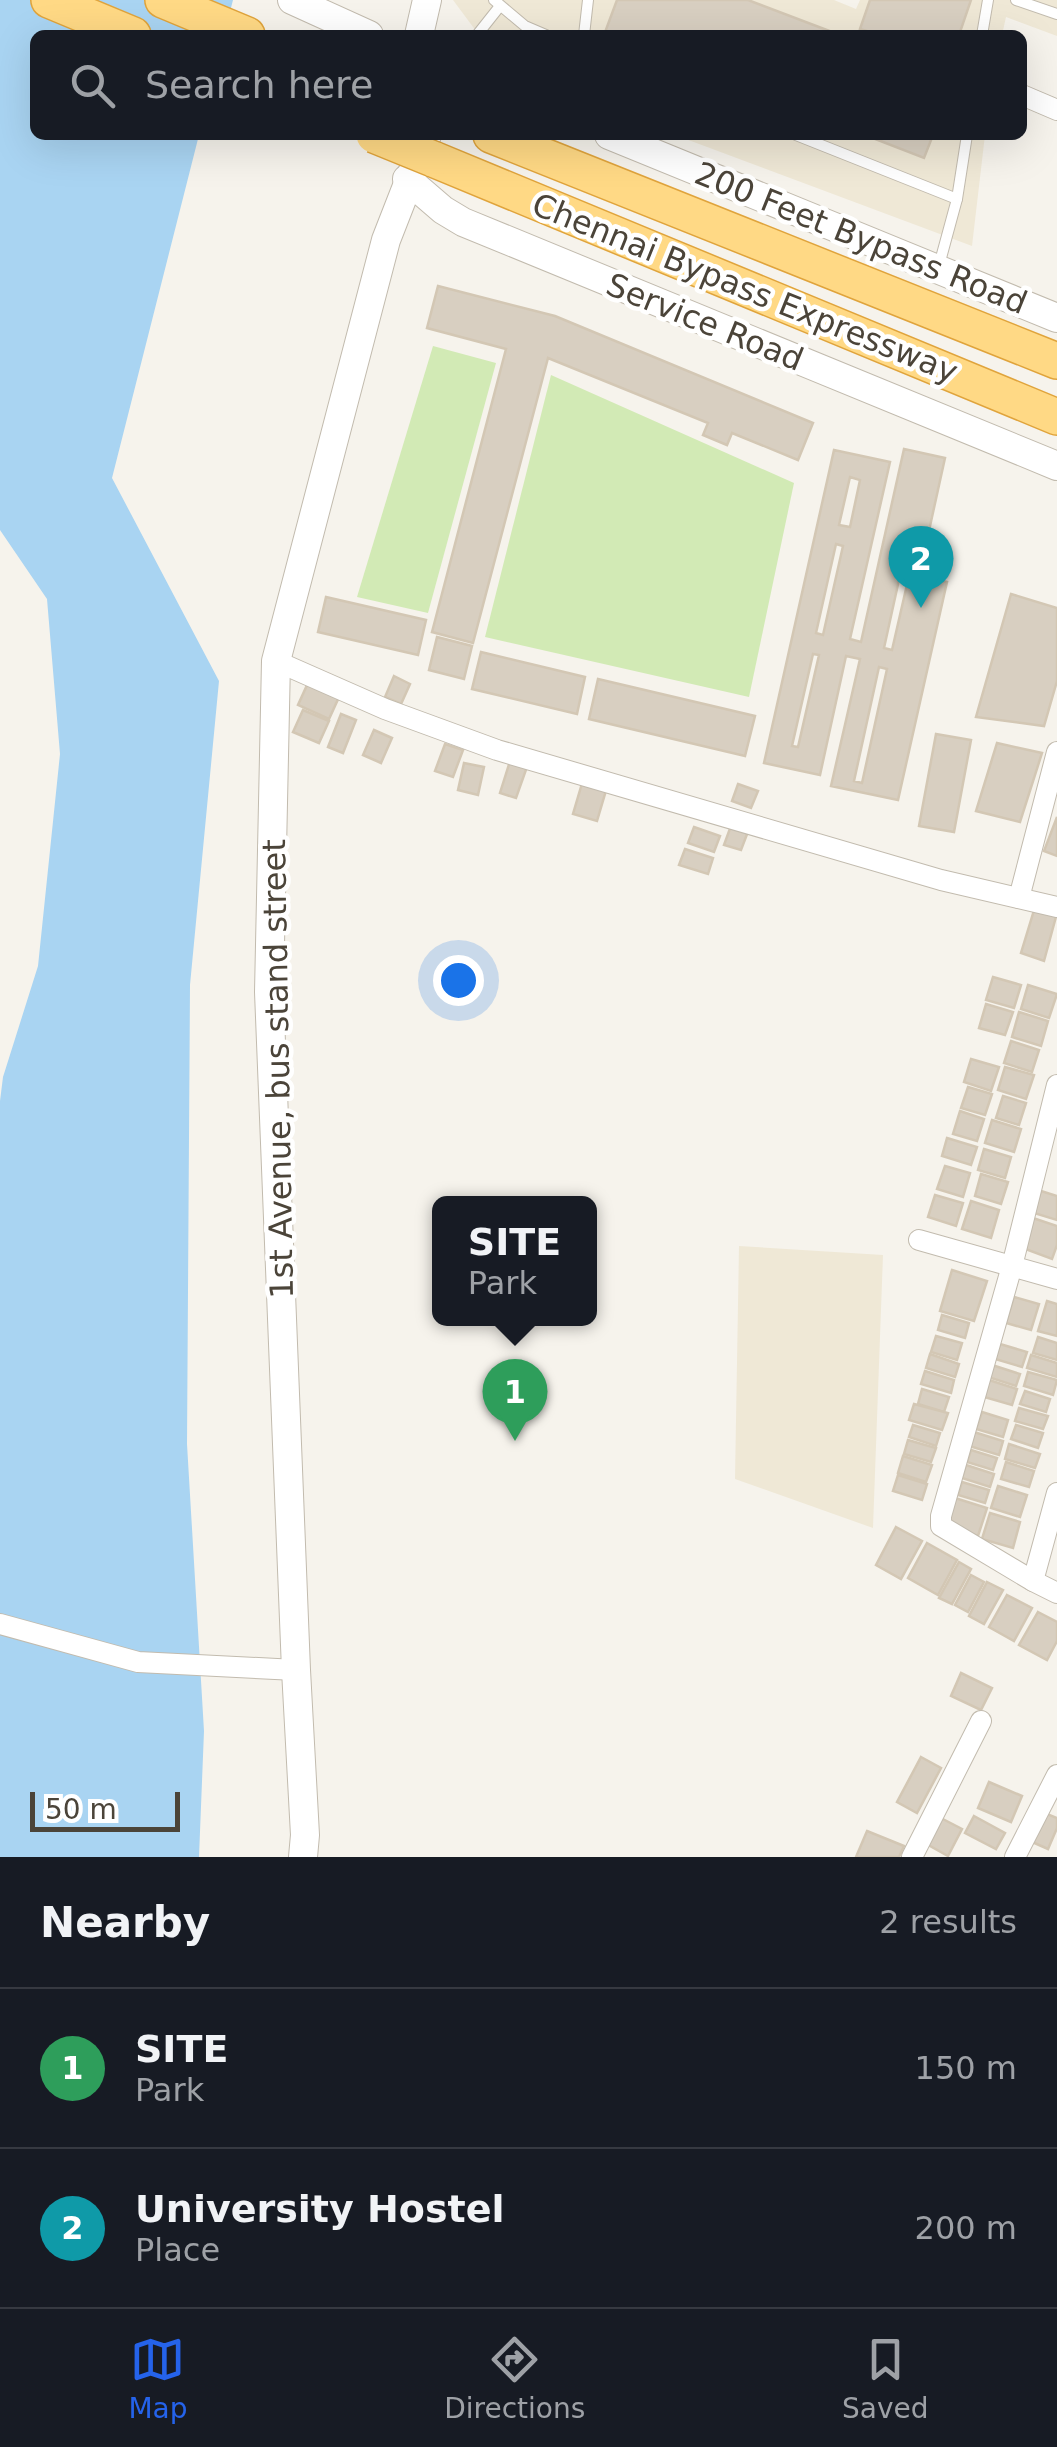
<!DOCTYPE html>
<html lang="en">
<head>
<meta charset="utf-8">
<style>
	body { margin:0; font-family:"DejaVu Sans",sans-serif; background:#20242c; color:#f1f3f6 }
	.scale { position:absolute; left:30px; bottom:25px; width:150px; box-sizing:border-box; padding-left:10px; border:5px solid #4b4439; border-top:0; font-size:28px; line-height:35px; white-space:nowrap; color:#4b4439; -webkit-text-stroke:8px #fff; paint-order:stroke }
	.you { position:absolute; left:458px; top:980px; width:35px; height:35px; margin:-25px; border:8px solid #fff; border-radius:50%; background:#1a73e8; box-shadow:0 0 0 15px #1a73e833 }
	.badge { display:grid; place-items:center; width:65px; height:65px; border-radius:50%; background:#2563eb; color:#fff; font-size:32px; font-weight:700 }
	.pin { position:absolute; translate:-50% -82px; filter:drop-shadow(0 2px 5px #0008) }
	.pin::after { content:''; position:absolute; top:52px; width:35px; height:30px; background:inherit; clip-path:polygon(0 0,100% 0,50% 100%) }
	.popup { position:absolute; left:432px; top:1196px; width:165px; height:130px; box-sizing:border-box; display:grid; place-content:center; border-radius:15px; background:#171b24; filter:drop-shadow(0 2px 8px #0005); font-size:32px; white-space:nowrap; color:#9ea1a6 }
	.popup b { font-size:38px; color:#f1f3f6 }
	.popup::after { content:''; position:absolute; left:50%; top:100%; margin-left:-20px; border:20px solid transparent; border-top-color:#171b24 }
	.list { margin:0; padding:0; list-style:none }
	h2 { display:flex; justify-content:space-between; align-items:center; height:130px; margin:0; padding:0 40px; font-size:42px }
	h2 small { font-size:32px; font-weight:400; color:#9ea1a6 }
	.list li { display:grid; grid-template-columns:65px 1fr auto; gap:30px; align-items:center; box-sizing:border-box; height:160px; padding:0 40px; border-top:2px solid #363941 }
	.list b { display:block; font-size:38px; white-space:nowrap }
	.list p { margin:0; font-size:32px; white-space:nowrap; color:#9ea1a6 }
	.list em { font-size:32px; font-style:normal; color:#9ea1a6 }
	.icon { flex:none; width:55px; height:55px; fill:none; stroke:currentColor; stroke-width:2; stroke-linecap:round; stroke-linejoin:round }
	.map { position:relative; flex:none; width:1057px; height:1857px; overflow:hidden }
	.search { position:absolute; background:#171b24; box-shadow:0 10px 40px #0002; left:30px; right:30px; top:30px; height:110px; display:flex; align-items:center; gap:25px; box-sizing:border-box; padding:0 35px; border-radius:15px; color:#9ea1a6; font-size:38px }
	.sheet { height:450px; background:#171b24 }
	nav { display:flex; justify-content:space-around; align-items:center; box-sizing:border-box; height:140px; border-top:2px solid #363941; background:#171b24; font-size:28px; color:#9ea1a6 }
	nav a { display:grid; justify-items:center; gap:5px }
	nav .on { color:#2563eb }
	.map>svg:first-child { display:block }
</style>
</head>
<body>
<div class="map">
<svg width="1057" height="1857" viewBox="0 0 1057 1857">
	<rect width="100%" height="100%" fill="#f6f3ec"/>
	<g fill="#efe8d6">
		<polygon points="453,0 834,0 856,9 860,0 1057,0 1057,36 1006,17 1002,35 479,35"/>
		<polygon points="675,135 985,135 972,246"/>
		<polygon points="739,1246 883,1255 873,1528 735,1479"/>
	</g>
	<g fill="#d2eab5">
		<polygon points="433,346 496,363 428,613 357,597"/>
		<polygon points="551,375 794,483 749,697 485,637"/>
	</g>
	<polygon fill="#a9d4f2" points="0,0 233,0 224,35 35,35 35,135 199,135 112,478 219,681 190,985 187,1444 204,1731 199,1857 0,1857 0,1101 3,1077 38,966 60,754 47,599 0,530"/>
	<g fill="#d8cfc1" stroke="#d3c7b4" stroke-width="2.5" fill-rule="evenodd">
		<polygon points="617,0 748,0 840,35 604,35"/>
		<polygon points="870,0 971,0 959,35 880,35 860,29"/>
		<polygon points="865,135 933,135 924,158"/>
		<polygon points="438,286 555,316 813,423 798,460 732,433 727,445 703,435 708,423 548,358 473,643 432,632 506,349 427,328"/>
		<path d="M 904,449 L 945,458 L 919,576 L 947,582 L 898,800 L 831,786 L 860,659 L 846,656 L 820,775 L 764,763 L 834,450 L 890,462 L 850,639 L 861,642 ZM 850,477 L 860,480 L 850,527 L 839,525 ZM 836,544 L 843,546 L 823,635 L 816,633 ZM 902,566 L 911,567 L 892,650 L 884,648 ZM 813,654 L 819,655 L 798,747 L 792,746 ZM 879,667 L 887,669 L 862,783 L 854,781 Z"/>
		<polygon points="1011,594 1057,608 1057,681 1044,726 976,717"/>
		<polygon points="326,597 426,620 418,655 318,632"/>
		<polygon points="437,637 472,646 464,679 429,670"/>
		<polygon points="481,652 585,677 577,714 472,689"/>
		<polygon points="394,676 410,684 401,704 385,697"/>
		<polygon points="598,679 755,716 745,756 589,719"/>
		<polygon points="308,683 339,697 329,719 298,705"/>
		<polygon points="303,710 329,721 319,743 293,732"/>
		<polygon points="341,714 356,720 343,753 328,747"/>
		<polygon points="374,730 392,738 381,763 363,755"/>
		<polygon points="936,734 971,740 954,832 919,826"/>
		<polygon points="997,743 1042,753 1020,822 976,811"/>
		<polygon points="445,744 463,750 453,777 435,771"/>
		<polygon points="511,758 528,764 516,798 500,793"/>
		<polygon points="464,763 484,767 478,795 458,790"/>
		<polygon points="583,780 607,787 597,821 573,814"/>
		<polygon points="738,784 758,791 751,808 732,801"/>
		<polygon points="1057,817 1057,856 1044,851"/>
		<polygon points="732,823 749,829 741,850 724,845"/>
		<polygon points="694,827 720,836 714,852 688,843"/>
		<polygon points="685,849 713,858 708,874 679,865"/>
		<polygon points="1035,907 1057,913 1044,961 1021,953"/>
		<polygon points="993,977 1021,985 1014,1008 986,1000"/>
		<polygon points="1028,985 1057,994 1049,1018 1021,1009"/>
		<polygon points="986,1004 1013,1012 1005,1035 979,1028"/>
		<polygon points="1019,1012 1048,1021 1041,1046 1012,1037"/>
		<polygon points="1011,1041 1039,1050 1032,1072 1004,1063"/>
		<polygon points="971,1059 999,1067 991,1091 964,1082"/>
		<polygon points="1005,1067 1034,1075 1026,1099 998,1090"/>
		<polygon points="968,1087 992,1094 985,1115 961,1108"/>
		<polygon points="1003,1096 1026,1103 1019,1125 996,1118"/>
		<polygon points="960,1111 984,1119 977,1141 953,1134"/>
		<polygon points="992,1120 1021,1129 1014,1152 985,1143"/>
		<polygon points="947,1138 977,1147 971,1165 942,1156"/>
		<polygon points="984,1149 1011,1157 1005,1178 978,1170"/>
		<polygon points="945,1166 970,1173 963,1197 937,1189"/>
		<polygon points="981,1174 1008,1182 1001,1204 975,1196"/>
		<polygon points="1041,1191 1057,1196 1057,1220 1034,1213"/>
		<polygon points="935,1195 963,1203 956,1226 928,1217"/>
		<polygon points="971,1201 999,1210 991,1238 962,1229"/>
		<polygon points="1030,1217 1057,1226 1057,1245 1052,1259 1020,1247"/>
		<polygon points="952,1270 987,1281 974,1321 940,1311"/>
		<polygon points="1014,1297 1039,1304 1031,1330 1006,1323"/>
		<polygon points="1047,1301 1057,1304 1057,1336 1038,1331"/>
		<polygon points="942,1315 969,1323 965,1338 938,1330"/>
		<polygon points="936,1336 962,1343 957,1360 931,1352"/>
		<polygon points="1038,1337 1057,1343 1057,1360 1033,1353"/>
		<polygon points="1000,1344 1027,1352 1022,1367 995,1359"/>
		<polygon points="930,1354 959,1364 955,1377 926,1368"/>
		<polygon points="1031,1355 1057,1363 1057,1377 1027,1368"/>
		<polygon points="992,1365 1020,1374 1016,1386 988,1377"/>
		<polygon points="925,1371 954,1380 951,1393 921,1384"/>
		<polygon points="1028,1372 1057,1380 1053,1395 1024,1386"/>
		<polygon points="989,1380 1017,1389 1012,1405 984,1397"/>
		<polygon points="922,1389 949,1397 944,1412 918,1404"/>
		<polygon points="1025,1391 1050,1399 1046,1412 1020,1404"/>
		<polygon points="914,1404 948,1413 942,1430 909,1420"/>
		<polygon points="1019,1408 1048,1416 1043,1429 1015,1421"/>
		<polygon points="982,1412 1008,1420 1003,1437 976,1429"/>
		<polygon points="913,1425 940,1433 936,1446 909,1437"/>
		<polygon points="1016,1425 1043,1433 1038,1448 1011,1439"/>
		<polygon points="974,1432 1003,1441 999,1455 969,1446"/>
		<polygon points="908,1440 936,1448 931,1462 904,1454"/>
		<polygon points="1009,1444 1040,1454 1035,1468 1005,1459"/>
		<polygon points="971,1450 997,1458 993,1470 967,1462"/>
		<polygon points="903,1456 932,1465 926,1482 898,1473"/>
		<polygon points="1006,1462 1034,1471 1029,1487 1001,1479"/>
		<polygon points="966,1465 994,1474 990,1487 962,1478"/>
		<polygon points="898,1475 927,1484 922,1500 893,1491"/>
		<polygon points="962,1482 989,1490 985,1503 958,1495"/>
		<polygon points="998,1486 1027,1495 1020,1517 991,1508"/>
		<polygon points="955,1498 987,1508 978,1536 946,1526"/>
		<polygon points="990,1513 1020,1522 1013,1548 982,1539"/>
		<polygon points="896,1527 922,1541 901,1579 876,1565"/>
		<polygon points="927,1543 957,1560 938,1595 908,1578"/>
		<polygon points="959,1562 971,1569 952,1604 939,1598"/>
		<polygon points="971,1575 984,1582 968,1612 955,1605"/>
		<polygon points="987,1582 1003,1590 984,1624 969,1616"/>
		<polygon points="1007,1595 1032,1608 1014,1641 989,1627"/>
		<polygon points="1038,1612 1057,1622 1057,1641 1047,1660 1019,1645"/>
		<polygon points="961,1673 992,1688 981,1710 951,1696"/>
		<polygon points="921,1757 941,1768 917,1813 897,1802"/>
		<polygon points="989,1782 1022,1796 1011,1822 978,1808"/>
		<polygon points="1042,1812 1057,1818 1057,1828 1048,1849 1030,1841"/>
		<polygon points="937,1816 962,1829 948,1856 923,1842"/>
		<polygon points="974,1816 1005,1833 996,1849 965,1833"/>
		<polygon points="867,1831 904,1846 899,1857 856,1857"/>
	</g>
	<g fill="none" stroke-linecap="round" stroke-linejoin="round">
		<g stroke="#c2bbae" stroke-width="12">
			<g id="service">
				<polyline points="494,0 525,26 546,35"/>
				<polyline points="1016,0 1057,14"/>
				<polyline points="477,35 500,6"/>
				<polyline points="584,35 588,0"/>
				<polyline points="982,35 988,0"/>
				<polyline points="796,135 957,199"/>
				<polyline points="938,269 957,199 967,135"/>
			</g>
		</g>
		<g stroke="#c2bbae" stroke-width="22">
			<g id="minor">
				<polyline points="1022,95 1057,110"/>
				<polyline points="276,661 385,709 497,750 941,880 1057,907"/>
				<polyline points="1019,898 1057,752"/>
				<polyline points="919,1240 1057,1279"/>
				<polyline points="1057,1493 1033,1581 1057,1593"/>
				<polyline points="1033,1581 941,1526 941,1516 1012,1266 1057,1085"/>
				<polyline points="0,1624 138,1662 296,1670"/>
				<polyline points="912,1857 981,1721"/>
				<polyline points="1015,1857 1057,1775"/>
			</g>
		</g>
		<g stroke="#c2bbae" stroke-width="30">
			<g id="tertiary">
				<polyline points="292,0 369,35"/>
				<polyline points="419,35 427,0"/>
				<polyline points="609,135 1057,318"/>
				<polyline points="407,179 443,210 463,222 1057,466"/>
				<polyline points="303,1857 305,1835 296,1670 269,992 276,661 386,240 427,135"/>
			</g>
		</g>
		<g stroke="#e0a43c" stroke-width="38">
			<g id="trunk">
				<polyline points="49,0 133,35"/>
				<polyline points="163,0 247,35"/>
				<polyline points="491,135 1057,361"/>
				<polyline points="433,159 1057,417"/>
			</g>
		</g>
		<use href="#service" stroke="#fff" stroke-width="10"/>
		<use href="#minor" stroke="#fff" stroke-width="20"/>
		<use href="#tertiary" stroke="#fff" stroke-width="28"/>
		<use href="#trunk" stroke="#ffd985" stroke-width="35"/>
		<g stroke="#e0a43c" stroke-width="38" stroke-linecap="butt">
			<polyline id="trunk-bridge" points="374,135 433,159"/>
		</g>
		<use href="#trunk-bridge" stroke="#ffd985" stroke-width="35"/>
	</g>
	<g text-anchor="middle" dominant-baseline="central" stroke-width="9" stroke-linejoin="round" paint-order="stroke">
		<g font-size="32" fill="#4b4439" stroke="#fff">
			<text transform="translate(861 238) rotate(22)">200 Feet Bypass Road</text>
			<text transform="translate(745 288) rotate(22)">Chennai Bypass Expressway</text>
			<text transform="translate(705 322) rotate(22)">Service Road</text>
			<text transform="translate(278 1069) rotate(-91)">1st Avenue, bus stand street</text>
		</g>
	</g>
</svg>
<div class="scale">50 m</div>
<div class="you"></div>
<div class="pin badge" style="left:515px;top:1441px;background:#2e9e5b">1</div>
<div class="popup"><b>SITE</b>Park</div>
<div class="pin badge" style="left:921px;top:608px;background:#0f9aa8">2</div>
<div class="search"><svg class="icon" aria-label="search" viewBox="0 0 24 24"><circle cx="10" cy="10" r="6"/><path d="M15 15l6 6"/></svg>Search here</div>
</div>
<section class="sheet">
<h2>Nearby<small>2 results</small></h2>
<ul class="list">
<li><span class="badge" style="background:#2e9e5b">1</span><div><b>SITE</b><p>Park</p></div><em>150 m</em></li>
<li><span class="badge" style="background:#0f9aa8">2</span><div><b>University Hostel</b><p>Place</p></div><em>200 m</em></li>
</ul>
</section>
<nav>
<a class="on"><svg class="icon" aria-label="map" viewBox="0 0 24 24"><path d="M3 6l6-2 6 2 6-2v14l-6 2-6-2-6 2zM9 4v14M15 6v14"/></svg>Map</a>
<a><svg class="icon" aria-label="directions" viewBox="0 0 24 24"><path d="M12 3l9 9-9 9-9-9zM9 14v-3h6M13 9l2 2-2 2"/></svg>Directions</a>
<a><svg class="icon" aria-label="saved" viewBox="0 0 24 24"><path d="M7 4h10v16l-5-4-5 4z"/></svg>Saved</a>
</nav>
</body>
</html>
